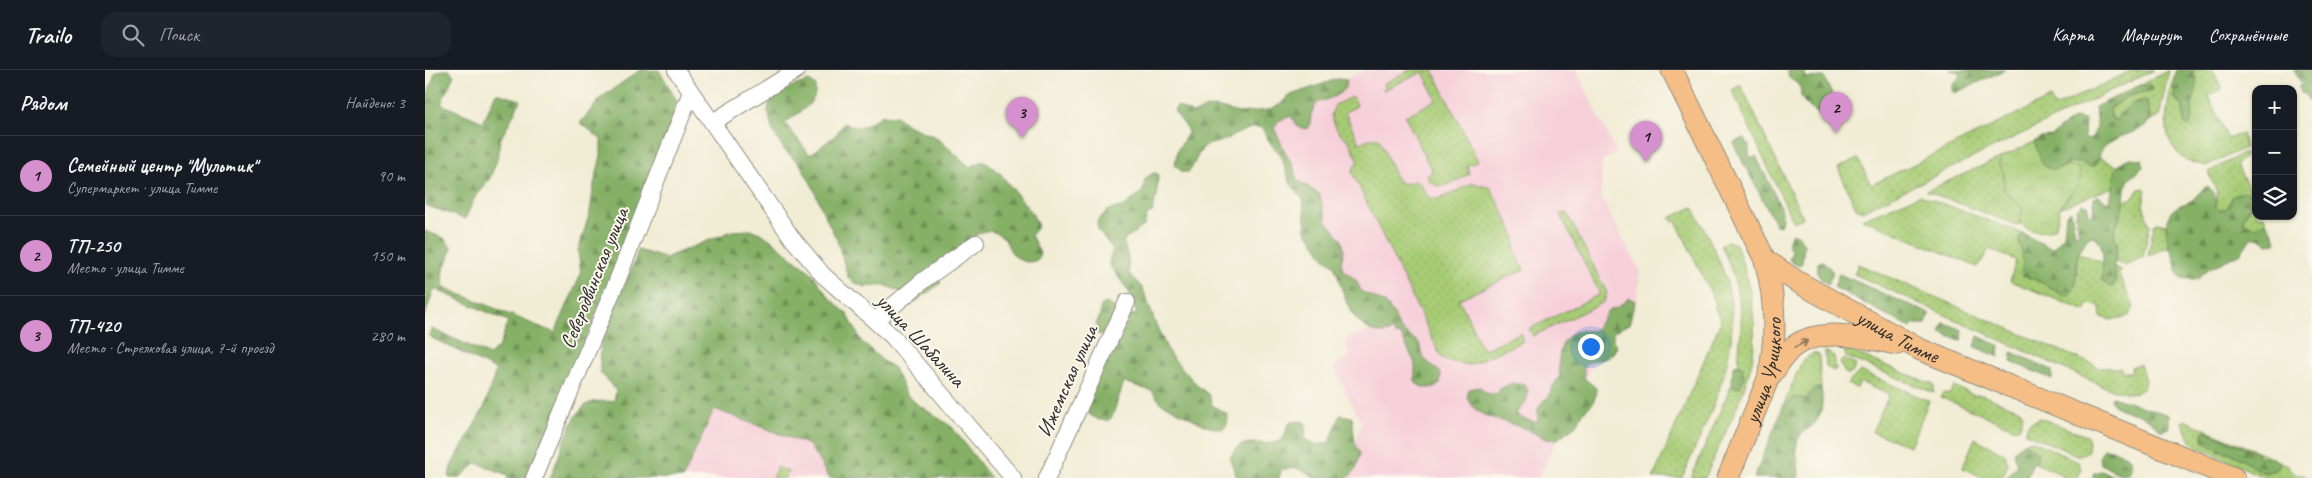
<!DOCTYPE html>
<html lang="ru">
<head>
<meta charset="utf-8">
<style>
	body { margin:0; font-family:Caveat,sans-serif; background:#20242c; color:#f1f3f6 }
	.controls { position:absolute; right:15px; top:15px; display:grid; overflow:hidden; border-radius:10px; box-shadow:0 1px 4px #0004 }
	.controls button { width:45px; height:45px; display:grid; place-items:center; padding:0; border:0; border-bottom:1px solid #363941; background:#171b24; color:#f1f3f6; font:25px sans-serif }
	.you { position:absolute; left:1165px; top:276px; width:18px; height:18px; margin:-12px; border:4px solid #fff; border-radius:50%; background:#1a73e8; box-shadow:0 0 0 8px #1a73e833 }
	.badge { display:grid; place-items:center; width:32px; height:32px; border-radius:50%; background:#d690ce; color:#111; font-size:16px; font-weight:700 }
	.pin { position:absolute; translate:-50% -41px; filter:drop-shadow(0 1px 2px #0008) }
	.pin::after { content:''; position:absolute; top:26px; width:18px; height:15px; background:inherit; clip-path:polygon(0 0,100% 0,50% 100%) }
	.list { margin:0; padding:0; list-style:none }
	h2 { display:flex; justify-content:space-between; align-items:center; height:65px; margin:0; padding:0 20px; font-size:21px }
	h2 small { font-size:16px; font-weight:400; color:#9ea1a6 }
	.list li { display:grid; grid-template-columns:32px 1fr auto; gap:15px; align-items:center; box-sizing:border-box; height:80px; padding:0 20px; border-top:1px solid #363941 }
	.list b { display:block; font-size:19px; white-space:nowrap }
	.list p { margin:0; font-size:16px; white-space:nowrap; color:#9ea1a6 }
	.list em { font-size:16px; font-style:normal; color:#9ea1a6 }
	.icon { flex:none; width:28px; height:28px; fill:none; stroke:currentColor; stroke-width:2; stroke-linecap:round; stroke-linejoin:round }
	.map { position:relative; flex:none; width:1887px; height:408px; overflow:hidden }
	header { display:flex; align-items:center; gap:30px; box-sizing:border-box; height:70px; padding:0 25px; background:#171b24; border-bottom:1px solid #363941 }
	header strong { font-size:24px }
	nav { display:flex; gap:28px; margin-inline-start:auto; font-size:18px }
	.search { width:350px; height:45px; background:#20242c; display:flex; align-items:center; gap:12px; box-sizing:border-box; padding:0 18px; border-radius:15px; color:#9ea1a6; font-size:19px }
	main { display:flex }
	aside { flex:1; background:#171b24 }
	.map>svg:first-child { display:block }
</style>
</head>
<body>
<header>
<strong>Trailo</strong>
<div class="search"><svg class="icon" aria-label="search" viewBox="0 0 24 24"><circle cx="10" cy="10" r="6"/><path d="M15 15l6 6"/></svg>Поиск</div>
<nav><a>Карта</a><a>Маршрут</a><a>Сохранённые</a></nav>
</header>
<main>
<aside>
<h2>Рядом<small>Найдено: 3</small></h2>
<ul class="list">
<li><span class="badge">1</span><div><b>Семейный центр &quot;Мультик&quot;</b><p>Супермаркет · улица Тимме</p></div><em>90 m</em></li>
<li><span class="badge">2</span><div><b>ТП-250</b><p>Место · улица Тимме</p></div><em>150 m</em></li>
<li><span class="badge">3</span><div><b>ТП-420</b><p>Место · Стрелковая улица, 7-й проезд</p></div><em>280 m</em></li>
</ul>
</aside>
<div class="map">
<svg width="1887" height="408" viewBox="0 0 1887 408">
	<defs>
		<pattern id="grass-dots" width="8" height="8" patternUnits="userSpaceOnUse" patternTransform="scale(1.25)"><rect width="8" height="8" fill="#a7cc75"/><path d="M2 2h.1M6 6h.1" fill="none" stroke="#90af65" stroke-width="1.8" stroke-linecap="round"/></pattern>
		<pattern id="forest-firs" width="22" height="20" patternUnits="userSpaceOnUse" patternTransform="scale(1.25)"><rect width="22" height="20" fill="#85b066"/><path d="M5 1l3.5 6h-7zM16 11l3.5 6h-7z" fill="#6d8f54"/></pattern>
		<pattern id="park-crowns" width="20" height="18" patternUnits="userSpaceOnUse" patternTransform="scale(1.25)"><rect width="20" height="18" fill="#a7cc75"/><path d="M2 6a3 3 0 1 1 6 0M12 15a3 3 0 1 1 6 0" fill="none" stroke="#90af65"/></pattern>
	</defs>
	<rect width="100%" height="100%" fill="#fbf7ec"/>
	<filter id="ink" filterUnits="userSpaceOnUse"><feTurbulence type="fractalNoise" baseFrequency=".02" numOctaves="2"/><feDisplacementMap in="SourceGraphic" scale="10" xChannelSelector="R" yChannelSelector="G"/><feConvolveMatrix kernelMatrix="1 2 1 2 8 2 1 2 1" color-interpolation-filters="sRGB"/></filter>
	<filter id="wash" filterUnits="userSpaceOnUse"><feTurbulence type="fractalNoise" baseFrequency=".0096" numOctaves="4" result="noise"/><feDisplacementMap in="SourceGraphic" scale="20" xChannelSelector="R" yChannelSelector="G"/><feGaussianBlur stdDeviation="1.12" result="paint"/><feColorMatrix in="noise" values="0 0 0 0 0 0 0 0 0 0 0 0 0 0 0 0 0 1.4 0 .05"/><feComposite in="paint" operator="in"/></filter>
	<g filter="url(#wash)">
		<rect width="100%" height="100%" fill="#f1ecd4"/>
		<g fill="#f6cfd9">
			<polygon points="940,0 1151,0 1192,83 1177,90 1176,127 1215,201 1211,236 1188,251 1114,408 916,408 937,354 908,296 924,287 921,274 924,267 944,261 842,47"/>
			<polygon points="289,339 384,375 404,408 258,408"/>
		</g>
		<g fill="url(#grass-dots)" stroke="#697c50">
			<path d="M 984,0 L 1008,0 L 1053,91 L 1042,96 L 1044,104 C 1031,111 1011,126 1002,106 L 1007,101 L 980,46 L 1011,30 L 998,2 L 958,20 L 960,13 Z"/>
			<polygon points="1708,0 1729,0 1437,141 1431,138 1413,98 1433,88 1446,115 1625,28 1630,37"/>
			<path d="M 1744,0 L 1734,47 L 1724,51 L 1722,31 C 1709,33 1698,38 1691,50 L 1686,48 L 1685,38 L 1703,26 L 1719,22 L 1720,15 L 1715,15 Z"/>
			<path d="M 1767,0 L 1788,0 L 1797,19 L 1783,26 L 1803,69 L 1817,63 L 1820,78 L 1781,96 C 1775,94 1767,93 1762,90 C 1734,74 1741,42 1746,16 L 1750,21 L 1749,28 L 1758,36 L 1760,55 L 1765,56 C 1768,49 1767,44 1767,36 C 1768,22 1773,14 1767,0 Z"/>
			<polygon points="1316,15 1378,148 1368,152 1307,20"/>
			<path d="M 926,27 L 929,28 L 932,36 L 920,42 L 934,73 L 947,68 L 954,68 L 971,108 C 976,116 984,114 991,110 C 1002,119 998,130 1015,129 L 1048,113 L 1066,118 L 1090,166 L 1090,180 L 1099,200 L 1034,229 L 1058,280 L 1095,263 L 1098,271 L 1045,295 L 1021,291 L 1016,287 L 927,102 L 933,90 L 923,69 C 913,66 910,55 906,46 L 910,35 Z"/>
			<polygon points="1821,82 1820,87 1811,94 1831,132 1831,146 1839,146 1841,151 1832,157 1822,155 1818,150 1828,131 1811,125 1806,129 1802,139 1794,140 1791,137 1792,122 1783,102"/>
			<polygon points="1577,87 1574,95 1579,104 1581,123 1598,138 1594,151 1596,154 1591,155 1501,121"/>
			<polygon points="1673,87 1692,96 1688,117 1635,138 1646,124 1655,101 1653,98 1641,96 1645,92 1657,93"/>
			<polygon points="1719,118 1721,120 1718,135 1725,156 1718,187 1700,196 1690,192 1692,177 1689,161 1699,131 1708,128 1714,119"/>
			<path d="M 1495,125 L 1597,163 C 1591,172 1598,181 1598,190 C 1599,196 1596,200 1598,206 C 1609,210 1626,214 1633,223 L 1650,216 L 1652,182 L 1678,193 L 1677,210 L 1691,211 L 1689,197 L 1697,200 L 1693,203 L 1709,237 L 1704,246 L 1685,250 L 1676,247 L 1675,236 L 1664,234 L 1660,241 L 1585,211 L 1591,190 L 1564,179 L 1559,188 L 1552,197 L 1437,149 Z"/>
			<path d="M 1268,137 C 1279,159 1292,182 1300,206 C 1323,278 1284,344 1257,408 L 1228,408 L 1296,251 L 1289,236 L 1291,234 L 1251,151 L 1248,152 L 1245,148 Z"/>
			<polygon points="1142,143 1182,223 1179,232 1108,266 1104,259 1175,224 1135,144"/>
			<polygon points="1732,153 1741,155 1744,178 1737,179 1723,186 1729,155"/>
			<path d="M 1302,171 L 1311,174 C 1324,209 1334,254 1327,291 C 1318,331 1296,370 1280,408 L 1266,408 L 1307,314 L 1308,317 L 1319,308 C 1319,301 1316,300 1314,294 C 1312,289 1317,259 1316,251 C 1315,224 1307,199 1296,175 Z"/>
			<polygon points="1433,194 1676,298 1696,298 1697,302 1707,302 1706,297 1715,294 1720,310 1718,318 1709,324 1682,318 1429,204"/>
			<polygon points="1418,278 1509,315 1509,323 1421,287"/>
			<polygon points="1400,281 1409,286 1411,299 1409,301 1401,297"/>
			<polygon points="1388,283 1394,285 1396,318 1390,318 1381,329 1371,327 1359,334 1377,291"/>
			<polygon points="1419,289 1431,295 1427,303 1423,305 1419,302 1415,292"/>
			<polygon points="1435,301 1504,331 1485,376 1447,362 1464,325 1435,312 1432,318 1422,314"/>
			<polygon points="1529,316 1548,325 1557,325 1595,340 1598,345 1595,357 1590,359 1515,327 1518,323 1525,324"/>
			<polygon points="1615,348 1662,366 1664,372 1663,381 1654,386 1600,363 1603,354"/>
			<polygon points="1759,350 1846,387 1834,388 1832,383 1781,361 1777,365 1779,372 1795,381 1806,383 1837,402 1845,402 1852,399 1854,391 1863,395 1869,403 1881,406 1882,408 1841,408 1773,377 1767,373 1757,353"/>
			<polygon points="1550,368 1580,384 1583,394 1577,408 1560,408 1537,398"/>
			<polygon points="1606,370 1653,392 1656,398 1652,408 1638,408 1638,405 1610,393 1613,388 1608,377 1598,373"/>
			<polygon points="352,397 363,401 360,408 347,408"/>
		</g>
		<g fill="url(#forest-firs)" stroke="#586e48">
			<polygon points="17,0 24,0 29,5 16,34 58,52 71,23 96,30 75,70 72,90 65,108 50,127 40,149 0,135 0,33 10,3"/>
			<path d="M 215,0 L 234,0 L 255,36 L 105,408 L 82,408 L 83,405 L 52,393 L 34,408 L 24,408 L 26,396 L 59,338 L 71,300 L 7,268 L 4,265 L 7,259 L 65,285 L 75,275 L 83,251 L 9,219 L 0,246 L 0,161 L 19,168 L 27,178 L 17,204 L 18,217 L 130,263 L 156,204 L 153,181 L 165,142 L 169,114 L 176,86 L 176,69 C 168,64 163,57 155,53 L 177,27 Z"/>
			<path d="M 1362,0 L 1378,0 L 1381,8 L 1399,7 L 1411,33 L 1407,44 C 1397,49 1380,37 1376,26 C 1376,25 1376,19 1375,18 C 1372,10 1361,10 1362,0 Z"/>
			<polygon points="1525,0 1580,0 1530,23 1527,21 1527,15 1535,7 1536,2"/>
			<polygon points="1752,0 1767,0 1771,8 1771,20 1767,34 1768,48 1764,56 1759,54 1758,36 1749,27 1750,21 1746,16"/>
			<polygon points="1869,0 1887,0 1887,37 1880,23 1877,24 1873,17 1877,15"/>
			<path d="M 912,9 L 922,10 C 921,26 903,28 892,33 L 886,44 L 885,56 L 882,59 L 873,57 L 866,46 L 853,51 L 849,58 L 862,86 L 868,95 L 872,110 L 894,124 L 902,151 L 917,170 L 919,181 L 916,192 L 918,200 L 931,210 L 936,221 L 960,233 L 969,245 L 975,259 L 994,273 L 998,288 L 1016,303 L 1015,314 C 1008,320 996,319 990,312 L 990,293 L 975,264 L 970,266 L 970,261 C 965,261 959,264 954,263 C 922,255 919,221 909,195 L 900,189 L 881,160 L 878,130 L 865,113 L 856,85 L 845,73 L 837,58 C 826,54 808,67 797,71 C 790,74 784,73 778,78 C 771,86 770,94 764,102 L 757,102 L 750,95 L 752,81 L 763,63 L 761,57 L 749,41 L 752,36 L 768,44 L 781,38 L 791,37 L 814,43 L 843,40 L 856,34 L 863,26 Z"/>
			<path d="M 384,11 L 390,15 C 394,33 373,43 360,53 L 385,85 L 411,65 L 419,53 L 432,57 L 439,56 L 457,45 L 471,46 L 482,55 L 511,67 L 545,97 L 559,91 L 574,102 L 607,143 L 613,156 L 606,165 L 615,183 L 613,190 C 595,197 585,184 580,168 C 574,165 568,160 561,161 C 546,162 523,196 513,207 L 516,213 L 483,237 L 484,225 L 459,215 L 440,217 L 428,212 L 423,207 L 412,170 L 398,142 L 388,117 L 375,94 L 359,80 L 347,59 L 343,40 L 346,27 L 371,15 Z"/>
			<path d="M 1715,15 L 1725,15 L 1727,20 L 1703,26 L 1685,38 L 1686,48 L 1691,50 C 1697,40 1711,28 1722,31 L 1725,49 L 1722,54 C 1709,66 1691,64 1679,77 C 1674,82 1674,89 1671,95 L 1664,97 L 1657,93 L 1645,92 L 1641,96 L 1628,100 L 1615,93 L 1609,72 L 1616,67 L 1628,66 C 1631,59 1644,53 1650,48 L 1660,50 L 1659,68 L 1664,70 C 1674,61 1671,49 1670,37 Z"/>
			<polygon points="1319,68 1324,76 1324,85 1328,88 1331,86 1357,140 1357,149 1355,156 1351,155 1310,77 1309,72"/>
			<path d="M 1706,88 L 1717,89 L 1719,96 L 1704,110 L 1700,118 L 1699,136 L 1689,161 L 1692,177 L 1689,195 L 1690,215 L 1684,217 L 1677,210 C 1677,197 1682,172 1668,166 C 1661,168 1661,172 1657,177 C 1646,192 1657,214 1644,225 L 1637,225 C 1629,220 1621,214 1611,210 C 1606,207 1601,208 1596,204 L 1598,191 L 1594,169 L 1597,163 L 1627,179 L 1639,166 L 1641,145 L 1646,141 L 1650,164 L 1653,165 C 1655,152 1645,144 1657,134 L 1662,135 L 1665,146 L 1668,144 L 1669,128 L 1673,126 L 1683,132 C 1693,116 1682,94 1706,88 Z"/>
			<path d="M 728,103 L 733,104 L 732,126 L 728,135 L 728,141 L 722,146 L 719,156 L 698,171 L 703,187 L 704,203 L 718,219 L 731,255 L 745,285 L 774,317 L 784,325 L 787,335 L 802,344 L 802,355 L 798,359 L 784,357 L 736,333 L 727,321 L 699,312 L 687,347 L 684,350 L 674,350 L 665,345 L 661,336 L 664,296 L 681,266 L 673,264 L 671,254 L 675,246 L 676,236 L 680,233 C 697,238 689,249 712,244 L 703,220 L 685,196 L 684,192 L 688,179 L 673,161 L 672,152 L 682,141 L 701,135 L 717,122 L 719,118 L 720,109 Z"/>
			<path d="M 1783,116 L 1789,123 L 1791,137 L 1794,140 C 1805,140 1804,133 1808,126 C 1817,124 1818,118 1827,125 L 1828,131 L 1818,147 L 1819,154 L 1832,157 L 1841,151 L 1852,170 L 1851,173 L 1843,174 L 1834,167 L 1826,168 L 1816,183 L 1785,198 L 1772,210 L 1757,208 L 1752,203 C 1751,184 1731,158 1748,140 C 1753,135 1760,134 1766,131 C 1773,126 1775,119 1783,116 Z"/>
			<path d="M 326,160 L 336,163 L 346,170 L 387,203 L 403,226 L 423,245 L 436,271 L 458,291 L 469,298 L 481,324 L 492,334 L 527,357 L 566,408 L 404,408 L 384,375 L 289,339 L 258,408 L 125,408 C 134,390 146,340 165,333 C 171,330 182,332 189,331 L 191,321 L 175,302 C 175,293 175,283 176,274 C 181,243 205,212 213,180 L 240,188 L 307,161 Z"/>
			<polygon points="1367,163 1373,165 1379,174 1377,193 1374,196 1366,192 1364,189 1367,181 1362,173"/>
			<path d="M 1396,191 L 1399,192 L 1408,202 L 1403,214 C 1393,209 1392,204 1393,193 Z"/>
			<polygon points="1414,204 1505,244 1501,254 1489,254 1486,258 1409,217"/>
			<path d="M 1204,228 L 1210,231 L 1204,254 L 1188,262 L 1188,270 L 1192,276 C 1185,295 1168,286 1159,296 L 1159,308 L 1171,318 L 1172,322 L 1168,333 L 1157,344 L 1151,355 L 1131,370 L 1121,369 L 1099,358 L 1059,345 C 1051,341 1046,335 1042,328 L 1044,319 L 1055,317 C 1060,324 1065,325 1073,323 L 1075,319 L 1087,313 L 1099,315 L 1103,320 L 1101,332 L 1091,343 L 1096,348 L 1110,352 L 1113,351 C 1111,340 1114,332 1124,327 L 1127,318 L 1135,306 C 1132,289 1134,266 1154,261 C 1159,260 1165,262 1170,260 L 1183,241 L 1193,237 Z"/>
			<polygon points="1519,252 1537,260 1536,271 1515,263"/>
			<polygon points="1553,266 1575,276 1574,287 1550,277"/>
			<polygon points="1587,282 1627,300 1627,309 1586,292"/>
			<polygon points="1311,294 1317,296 1319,308 1315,317 1310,318 1307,314 1308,299"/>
			<path d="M 1390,318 L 1396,318 C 1398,329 1398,343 1390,353 C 1384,360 1374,362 1372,373 C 1369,384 1376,394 1373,408 L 1329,408 L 1359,334 L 1371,327 L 1381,329 Z"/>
			<path d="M 1687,327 L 1744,345 L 1744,358 L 1736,361 C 1731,356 1728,352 1721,348 C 1711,342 1692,342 1686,331 Z"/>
			<path d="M 915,345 L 927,347 L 930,373 L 935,384 L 931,399 L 923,408 L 889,408 L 883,403 L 871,398 L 858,399 L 856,401 L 854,408 L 812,408 L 805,389 C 814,361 845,381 857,369 C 861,365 861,358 864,354 L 866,352 L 878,351 L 881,354 L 880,367 L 883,372 L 892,375 L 905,372 Z"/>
			<polygon points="1781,361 1832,383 1834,388 1846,387 1854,391 1854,397 1845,402 1837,402 1806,383 1793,380 1777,370 1777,362"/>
			<polygon points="1598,373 1613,382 1612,391 1608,393 1601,408 1581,408 1592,395 1589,386 1590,380"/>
			<path d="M 1679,379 C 1689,379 1698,384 1705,389 L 1707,394 L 1704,404 C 1696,406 1684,399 1676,394 L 1674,387 Z"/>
			<polygon points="1676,401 1693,408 1667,408 1669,403"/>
		</g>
		<path fill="url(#park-crowns)" stroke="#697c50" d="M 1609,72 L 1618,95 L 1628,100 C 1637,97 1643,96 1653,97 C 1662,116 1641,123 1635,138 C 1633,144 1634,150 1630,157 C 1621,165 1601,162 1594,151 L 1598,138 L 1579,120 L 1579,104 L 1574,95 L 1577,87 Z"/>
	</g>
	<g filter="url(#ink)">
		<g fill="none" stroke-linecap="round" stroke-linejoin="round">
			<g stroke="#8e8c80" stroke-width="18">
				<g id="minor">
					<polyline points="251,0 367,168 398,205 467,266 588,408"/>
					<polyline points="288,52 372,0"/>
					<polyline points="451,250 500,209 551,173"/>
					<polyline points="109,408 192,211 266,22"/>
					<polyline points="622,408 702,232"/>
				</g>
			</g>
			<g stroke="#8e8c80" stroke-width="23">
				<g id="major">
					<path id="s1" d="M 1247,0 L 1340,190 L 1371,211 L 1494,279 L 1809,408"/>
					<path d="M 1346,305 C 1353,295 1359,284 1368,277 C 1396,256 1441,268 1472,274"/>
					<path id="s2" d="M 1303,408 L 1343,309 C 1352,269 1351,230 1340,190"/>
				</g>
			</g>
			<use href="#minor" stroke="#fff" stroke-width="16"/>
			<use href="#major" stroke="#f6be87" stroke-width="21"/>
		</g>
		<defs><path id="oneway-shaft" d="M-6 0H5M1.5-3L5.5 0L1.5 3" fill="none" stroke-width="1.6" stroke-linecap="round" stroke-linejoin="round" transform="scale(1.25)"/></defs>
		<use stroke="#907459" href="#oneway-shaft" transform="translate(1376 274) rotate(-26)"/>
	</g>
	<g text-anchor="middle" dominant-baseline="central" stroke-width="4" stroke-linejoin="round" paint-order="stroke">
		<g font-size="21" fill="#2b2b2b" stroke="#fbf7ec">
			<text transform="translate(169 208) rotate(-68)">Северодвинская улица</text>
			<text stroke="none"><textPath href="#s1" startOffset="365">улица Тимме</textPath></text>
			<text transform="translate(496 270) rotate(47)">улица Шабалина</text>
			<text stroke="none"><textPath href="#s2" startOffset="114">улица Урицкого</textPath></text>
			<text transform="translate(642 311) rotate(-66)">Ижемская улица</text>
		</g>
	</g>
</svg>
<div class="controls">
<button>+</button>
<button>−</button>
<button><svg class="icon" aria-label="layers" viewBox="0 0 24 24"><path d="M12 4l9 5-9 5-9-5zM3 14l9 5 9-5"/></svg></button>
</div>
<div class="you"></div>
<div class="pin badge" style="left:1221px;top:92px">1</div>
<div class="pin badge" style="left:1411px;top:63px">2</div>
<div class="pin badge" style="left:597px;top:68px">3</div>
</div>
</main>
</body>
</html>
